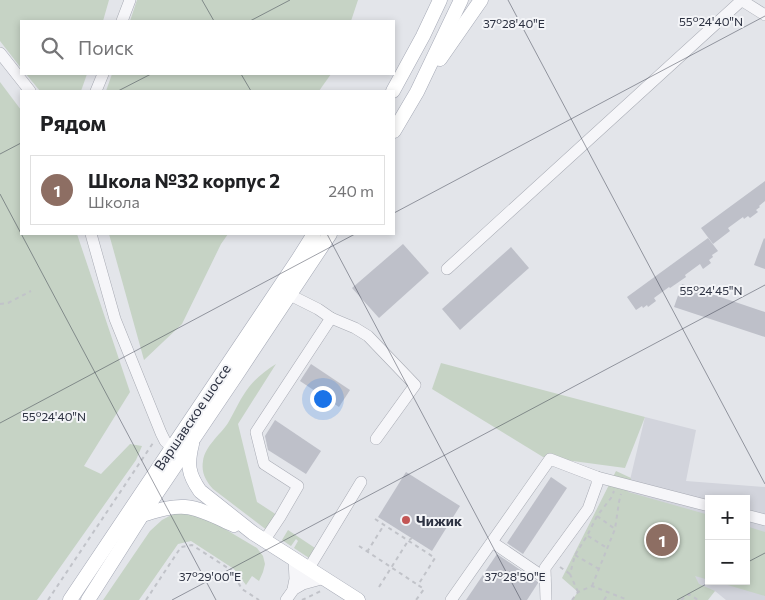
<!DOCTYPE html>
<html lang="ru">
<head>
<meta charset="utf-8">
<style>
	body { margin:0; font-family:Commissioner,sans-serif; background:#f6f6f6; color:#202124 }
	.controls { position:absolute; right:15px; bottom:15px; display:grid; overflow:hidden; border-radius:0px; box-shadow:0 2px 8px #0003 }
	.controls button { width:45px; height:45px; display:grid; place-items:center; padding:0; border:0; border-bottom:1px solid #e0e0e0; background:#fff; color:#202124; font:25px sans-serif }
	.you { position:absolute; left:322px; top:398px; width:18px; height:18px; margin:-12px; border:4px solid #fff; border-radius:50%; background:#1a73e8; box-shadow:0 0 0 8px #1a73e833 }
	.badge { display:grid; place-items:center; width:32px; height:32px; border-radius:50%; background:#c35655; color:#fff; font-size:16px; font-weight:700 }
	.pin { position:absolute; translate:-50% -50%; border:2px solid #fff; box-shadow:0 1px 5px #0006 }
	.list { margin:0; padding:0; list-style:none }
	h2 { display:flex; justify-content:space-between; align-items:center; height:65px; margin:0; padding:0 20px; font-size:21px }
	h2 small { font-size:16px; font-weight:400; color:#757577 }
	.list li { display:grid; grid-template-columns:32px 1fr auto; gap:15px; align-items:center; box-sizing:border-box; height:70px; margin:0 10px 10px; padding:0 10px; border:1px solid #e0e0e0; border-radius:0px }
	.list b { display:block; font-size:19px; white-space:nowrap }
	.list p { margin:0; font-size:16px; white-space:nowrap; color:#757577 }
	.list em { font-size:16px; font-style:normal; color:#757577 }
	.icon { flex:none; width:28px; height:28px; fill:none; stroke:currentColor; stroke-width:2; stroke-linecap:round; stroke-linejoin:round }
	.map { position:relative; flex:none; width:765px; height:600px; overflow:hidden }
	.search { position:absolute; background:#fff; box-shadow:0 2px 8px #0003; left:20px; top:20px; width:375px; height:55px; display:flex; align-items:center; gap:12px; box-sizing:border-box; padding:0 18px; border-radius:0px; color:#757577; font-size:19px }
	.panel { position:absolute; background:#fff; box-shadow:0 2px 8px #0003; left:20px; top:90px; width:375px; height:145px; border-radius:0px }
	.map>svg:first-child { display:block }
</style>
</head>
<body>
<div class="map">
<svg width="765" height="600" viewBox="0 0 765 600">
	<rect width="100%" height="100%" fill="#e3e5ea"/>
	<path fill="#d2d4dc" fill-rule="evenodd" d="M 645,417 L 696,430 L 686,481 L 765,487 L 765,600 L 726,600 L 715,591 L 604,589 ZM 709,499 L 746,499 L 746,581 L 709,581 Z"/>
	<g fill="#c6d3c5">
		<polygon points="0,0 109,0 103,21 21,21 21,68 0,41"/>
		<polygon points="137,0 358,0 351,21 130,21"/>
		<polygon points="26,74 87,74 81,91 40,91"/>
		<polygon points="112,74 331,74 319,91 106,91"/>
		<polygon points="0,82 21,110 21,234 77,234 130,392 84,466 101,474 130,444 142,446 136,460 37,600 0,600"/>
		<polygon points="109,234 228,234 221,244 182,324 144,360"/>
		<polygon points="441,363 645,417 625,468 543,457 432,389"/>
		<path d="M 276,364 L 238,424 L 257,502 L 280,517 L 268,531 L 213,489 C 206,481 201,473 203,461 C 205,446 220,435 228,423 C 235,411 241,397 249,387 C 256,378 266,370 276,364 Z"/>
		<polygon points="616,471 631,478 628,492 709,515 709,580 695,576 699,584 715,591 708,600 572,600 578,592 562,578"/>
		<polygon points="177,512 203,516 257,548 263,556 265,564 263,572 259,581 252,576 246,585 234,569 191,541 178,544 139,600 103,600 150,531 162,520"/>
		<polygon points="746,526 765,532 765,596 714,581 746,581"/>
		<polygon points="288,530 318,550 312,560 294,548 298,541 296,539 291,546 282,540"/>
	</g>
	<g fill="#bec0c9">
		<polygon points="765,181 765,201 759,206 760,207 756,210 758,212 750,218 748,216 744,219 743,217 728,228 730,231 713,244 701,228"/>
		<polygon points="708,238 718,251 712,255 713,257 709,260 711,263 703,269 700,264 685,275 686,277 670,288 669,287 654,298 656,301 648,307 647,305 643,308 642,306 636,310 627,297"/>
		<polygon points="764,238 765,239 765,269 754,265"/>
		<polygon points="403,244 429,273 379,318 352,288"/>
		<polygon points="511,247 529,268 460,330 442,309"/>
		<polygon points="682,284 765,312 765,337 674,307"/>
		<polygon points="311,364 350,390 339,407 300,381"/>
		<polygon points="275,420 321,451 306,474 268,450 265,436"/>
		<polygon points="406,472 460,506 432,551 378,517"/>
		<polygon points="551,477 567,488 523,554 507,543"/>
		<polygon points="497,554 538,582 538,583 527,600 466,600"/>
	</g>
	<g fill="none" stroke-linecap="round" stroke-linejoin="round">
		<g stroke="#a8abb4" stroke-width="12">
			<g id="minor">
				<polyline points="741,0 765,15"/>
				<polyline points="122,21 130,0"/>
				<polyline points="0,53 30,91"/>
				<polyline points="96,91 103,74"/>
				<polyline points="91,234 115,319 161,433 165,441 172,448"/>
				<polyline points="447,269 742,0"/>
				<polyline points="331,318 355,328 368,336 415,385 376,439"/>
				<polyline points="746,515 765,520"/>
				<polyline points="264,541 280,517 298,486 264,464 256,432 331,318 318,309 290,295"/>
				<polyline points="492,542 545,578"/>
				<polyline points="296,588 303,584 325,578"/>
				<polyline points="293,589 295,579 294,559"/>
				<polyline points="286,600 309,568 361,482"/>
				<polyline points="451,600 550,459 597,477 709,506"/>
				<polyline points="546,600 545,568 588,509 597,484 597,477"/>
			</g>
		</g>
		<g stroke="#a4a8b5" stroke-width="15">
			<g id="major">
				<polyline points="440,59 481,0"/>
				<polyline points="393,91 423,36 440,0"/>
				<polyline points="394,131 417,92 461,0"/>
				<path d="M 192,444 C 187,464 188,474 200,491 L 253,533 L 358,600"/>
				<path d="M 142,515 C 156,511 170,506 185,507 C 201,508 220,519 234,525"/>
				<polyline points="70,600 297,261 314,234"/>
				<polyline points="88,600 142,515 237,374 330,234"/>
			</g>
		</g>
		<g stroke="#c1c3c9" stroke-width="2" stroke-dasharray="4 4" stroke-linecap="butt">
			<polyline points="0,304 8,303 31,291"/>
			<polyline points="597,516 615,529"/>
			<polyline points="375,519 435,558 418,585 424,589 416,600"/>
			<polyline points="588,536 607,548"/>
			<polyline points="359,546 418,585"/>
			<polyline points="367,552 384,525"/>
			<polyline points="575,555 599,569"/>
			<polyline points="560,567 570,574"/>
			<polyline points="592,586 615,529 619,502 621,494"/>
			<polyline points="379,587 408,541 412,538"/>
			<polyline points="578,592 570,574 575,555 587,536 597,516 611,498 614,491"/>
			<polyline points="48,600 153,443"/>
			<polyline points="146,600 181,547 192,545 231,570 242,589 259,600"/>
			<polyline points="302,600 321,591 322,592"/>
			<polyline points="572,600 578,592 592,586 628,600"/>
			<polyline points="604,600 608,594"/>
			<polyline points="681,600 689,594 698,600"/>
		</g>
		<use href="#minor" stroke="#f6f6f9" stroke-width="11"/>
		<use href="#major" stroke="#fff" stroke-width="14"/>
	</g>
	<path fill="none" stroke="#2c3141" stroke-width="1" stroke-opacity="0.45" d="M 202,0 L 214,21M 508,0 L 765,484M 250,21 L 290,0M 241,74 L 251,91M 118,91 L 151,74M 0,154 L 21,143M 0,194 L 216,600M 394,213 L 765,16M 327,234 L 521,600M 0,423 L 355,234M 746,563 L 765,553M 172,600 L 765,285M 677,600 L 712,581"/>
	<circle fill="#c35655" stroke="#f3f4f7" stroke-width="2" cx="406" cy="520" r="5"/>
	<g text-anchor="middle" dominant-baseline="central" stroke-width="4" stroke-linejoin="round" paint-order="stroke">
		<g font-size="14" fill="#2c3141" stroke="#f3f4f7">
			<text transform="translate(192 417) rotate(-56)">Варшавское шоссе</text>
		</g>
		<g font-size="14" font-weight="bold" fill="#2c3141" stroke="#f3f4f7" text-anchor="start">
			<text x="416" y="520">Чижик</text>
		</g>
	</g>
	<g font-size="12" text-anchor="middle" fill="#2c3141" stroke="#f3f4f7" stroke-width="4" stroke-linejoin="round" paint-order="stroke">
		<text x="711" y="26">55°24'40"N</text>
		<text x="514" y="28">37°28'40"E</text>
		<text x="711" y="295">55°24'45"N</text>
		<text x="54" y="421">55°24'40"N</text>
		<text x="210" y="581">37°29'00"E</text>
		<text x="515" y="581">37°28'50"E</text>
	</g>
</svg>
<div class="controls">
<button>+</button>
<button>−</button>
</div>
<div class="you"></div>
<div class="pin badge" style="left:662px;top:540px;background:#8d6e63">1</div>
<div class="search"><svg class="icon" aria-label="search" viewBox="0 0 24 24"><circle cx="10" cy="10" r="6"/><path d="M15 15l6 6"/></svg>Поиск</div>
<section class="panel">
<h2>Рядом<small></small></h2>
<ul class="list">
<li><span class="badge" style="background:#8d6e63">1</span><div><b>Школа №32 корпус 2</b><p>Школа</p></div><em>240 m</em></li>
</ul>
</section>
</div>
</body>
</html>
